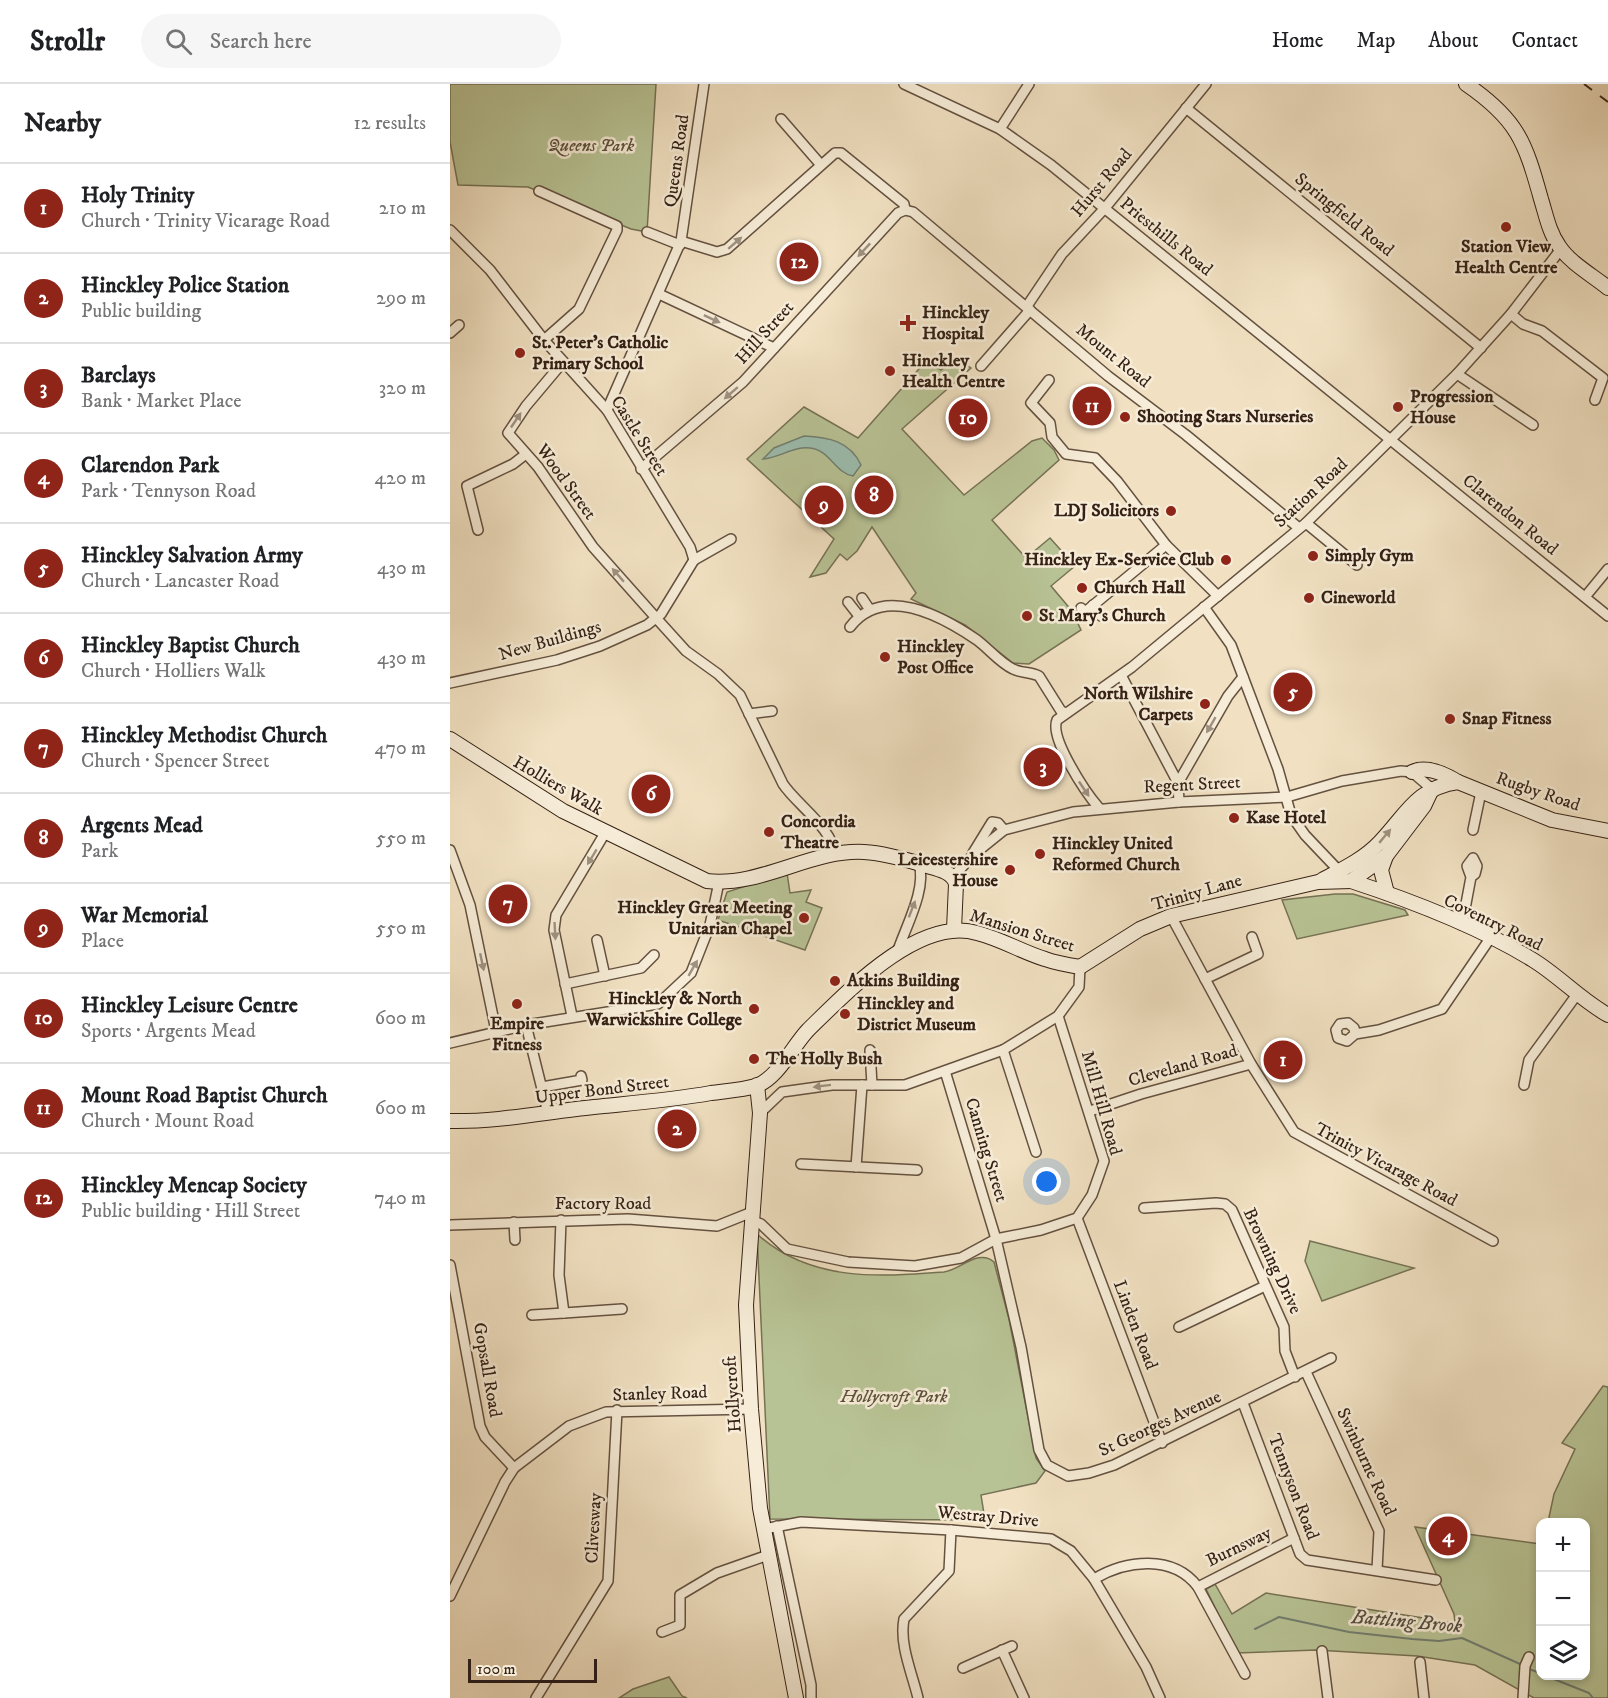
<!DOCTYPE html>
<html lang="en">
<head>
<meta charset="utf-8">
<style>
	body { margin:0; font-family:"IM FELL DW Pica",serif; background:#f6f6f6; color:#202124 }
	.controls { position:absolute; right:18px; bottom:18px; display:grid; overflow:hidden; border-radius:12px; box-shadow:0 3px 9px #0003 }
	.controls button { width:54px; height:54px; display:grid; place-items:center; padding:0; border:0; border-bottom:2px solid #e0e0e0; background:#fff; color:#202124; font:30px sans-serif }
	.scale { position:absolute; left:18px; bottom:15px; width:129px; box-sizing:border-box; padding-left:6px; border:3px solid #352115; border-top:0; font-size:16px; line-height:21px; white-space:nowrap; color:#352115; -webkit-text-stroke:4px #f6ecd7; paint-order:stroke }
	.you { position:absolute; left:597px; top:1098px; width:21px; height:21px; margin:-15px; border:4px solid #fff; border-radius:50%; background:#1a73e8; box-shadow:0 0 0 9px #1a73e833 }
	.badge { display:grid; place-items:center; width:39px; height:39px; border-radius:50%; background:#8f2418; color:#fff; font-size:20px; font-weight:700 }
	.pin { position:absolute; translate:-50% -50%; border:3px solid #fff; box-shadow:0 2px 6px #0006 }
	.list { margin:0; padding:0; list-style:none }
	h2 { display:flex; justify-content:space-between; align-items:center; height:78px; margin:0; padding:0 24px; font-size:26px }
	h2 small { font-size:20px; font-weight:400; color:#757577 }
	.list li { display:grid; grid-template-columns:39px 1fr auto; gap:18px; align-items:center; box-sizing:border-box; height:90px; padding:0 24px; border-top:2px solid #e0e0e0 }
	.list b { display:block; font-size:22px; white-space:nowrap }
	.list p { margin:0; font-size:20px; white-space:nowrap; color:#757577 }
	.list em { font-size:20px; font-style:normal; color:#757577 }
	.icon { flex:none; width:33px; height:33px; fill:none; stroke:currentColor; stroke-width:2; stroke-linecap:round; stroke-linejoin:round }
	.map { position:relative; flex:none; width:1158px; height:1614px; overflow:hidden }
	header { display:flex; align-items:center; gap:36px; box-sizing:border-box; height:84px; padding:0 30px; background:#fff; border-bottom:2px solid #e0e0e0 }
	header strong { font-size:28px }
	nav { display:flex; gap:33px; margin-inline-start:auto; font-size:21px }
	.search { width:420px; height:54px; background:#f6f6f6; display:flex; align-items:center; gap:15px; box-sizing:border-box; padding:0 21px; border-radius:33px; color:#757577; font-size:22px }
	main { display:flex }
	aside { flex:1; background:#fff }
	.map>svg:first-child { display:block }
</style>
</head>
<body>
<header>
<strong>Strollr</strong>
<div class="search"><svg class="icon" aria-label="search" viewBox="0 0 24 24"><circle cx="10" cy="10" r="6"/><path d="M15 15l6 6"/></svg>Search here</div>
<nav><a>Home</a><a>Map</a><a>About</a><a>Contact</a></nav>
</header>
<main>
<aside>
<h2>Nearby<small>12 results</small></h2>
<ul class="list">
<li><span class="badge">1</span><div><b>Holy Trinity</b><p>Church · Trinity Vicarage Road</p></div><em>210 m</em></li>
<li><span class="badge">2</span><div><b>Hinckley Police Station</b><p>Public building</p></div><em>290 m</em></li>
<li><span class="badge">3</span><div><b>Barclays</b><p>Bank · Market Place</p></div><em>320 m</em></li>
<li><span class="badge">4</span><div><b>Clarendon Park</b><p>Park · Tennyson Road</p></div><em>420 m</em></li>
<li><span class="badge">5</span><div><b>Hinckley Salvation Army</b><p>Church · Lancaster Road</p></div><em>430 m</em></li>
<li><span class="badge">6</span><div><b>Hinckley Baptist Church</b><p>Church · Holliers Walk</p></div><em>430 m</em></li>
<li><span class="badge">7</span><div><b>Hinckley Methodist Church</b><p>Church · Spencer Street</p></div><em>470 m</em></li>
<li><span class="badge">8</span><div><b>Argents Mead</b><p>Park</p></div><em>550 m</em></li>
<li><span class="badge">9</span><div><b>War Memorial</b><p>Place</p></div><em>550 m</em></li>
<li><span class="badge">10</span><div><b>Hinckley Leisure Centre</b><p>Sports · Argents Mead</p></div><em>600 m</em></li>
<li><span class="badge">11</span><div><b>Mount Road Baptist Church</b><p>Church · Mount Road</p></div><em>600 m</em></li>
<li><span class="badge">12</span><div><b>Hinckley Mencap Society</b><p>Public building · Hill Street</p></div><em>740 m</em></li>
</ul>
</aside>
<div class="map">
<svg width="1158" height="1614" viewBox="0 0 1158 1614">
	<rect width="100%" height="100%" fill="#f1e1c2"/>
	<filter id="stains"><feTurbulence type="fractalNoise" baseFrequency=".00333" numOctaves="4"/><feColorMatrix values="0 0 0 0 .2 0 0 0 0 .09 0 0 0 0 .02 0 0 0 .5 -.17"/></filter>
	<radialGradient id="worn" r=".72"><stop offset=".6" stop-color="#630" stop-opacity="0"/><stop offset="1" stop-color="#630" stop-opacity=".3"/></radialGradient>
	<g fill="#b8c395" stroke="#767255" stroke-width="1.5">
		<polygon points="0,0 206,0 197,148 181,145 78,103 8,101 0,58"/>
		<polygon points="506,274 521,284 452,345 514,411 582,357 592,354 604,366 609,376 542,436 576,474 600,454 625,482 601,502 622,527 631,546 579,580 563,579 515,541 461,515 466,509 422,443 407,467 397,476 390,470 376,489 360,493 384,455 297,375 354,323 408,354 476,277 491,286"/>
		<polygon points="337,789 340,809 361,806 356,818 372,824 355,866 268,836 277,808"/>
		<polygon points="885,810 903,810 955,826 958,831 847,855 832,816"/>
		<path d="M 307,1150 C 360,1198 428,1193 494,1188 C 510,1186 529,1164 544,1178 L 559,1235 L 586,1374 L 595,1387 L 586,1399 L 531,1411 L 535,1436 L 320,1435 Z"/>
		<polygon points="860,1157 964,1184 872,1217 855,1177"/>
		<polygon points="1153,1302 1158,1303 1158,1614 1084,1614 1025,1581 967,1572 866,1566 787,1569 756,1505 765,1500 782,1530 816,1509 1005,1539 1004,1530 965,1443 1090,1460 1090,1592 1136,1592 1136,1438 1098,1438 1104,1410 1125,1365 1112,1359"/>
		<polygon points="219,1593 232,1612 237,1614 169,1614 183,1605"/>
	</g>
	<path fill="#9bbeaf" stroke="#727f71" stroke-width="1.5" d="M 354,352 C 378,353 400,357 411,381 L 403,392 C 385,389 380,366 360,364 C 344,362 329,374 313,375 L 324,364 Z"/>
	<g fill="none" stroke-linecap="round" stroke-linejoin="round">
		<g stroke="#727f71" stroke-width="2">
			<polyline points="805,1545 829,1533 899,1548 962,1555 989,1557 1012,1554 1070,1580"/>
			<polyline points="1079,1585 1090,1589"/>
			<polyline points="1096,1592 1139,1609 1143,1614"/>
		</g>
		<g stroke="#645140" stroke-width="12">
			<g id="street">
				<polyline points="454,0 550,45 601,81 1158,532"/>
				<polyline points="736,24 1031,264"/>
				<polyline points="331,35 371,81"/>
				<polyline points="550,45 579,0"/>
				<polyline points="89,107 167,142 167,146 129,225 94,256"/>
				<polyline points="455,126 463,128 658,292 736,351 849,444"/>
				<polyline points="0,146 40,186 94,256 157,326 240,463 244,476"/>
				<polyline points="197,148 230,161"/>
				<polyline points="231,157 267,168 277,165 385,69 391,69 454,120 455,126"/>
				<polyline points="209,210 324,264"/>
				<polyline points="577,222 612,170 655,124 756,0"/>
				<polyline points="1061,230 1073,240 1092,247 1153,294 1145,316"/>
				<polyline points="0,249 9,241"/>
				<path d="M 113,278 L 76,322 L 58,349 L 88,383 L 143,463 L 207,535 L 236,567 L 268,590 L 290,611 L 333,700 C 346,720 385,746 384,771"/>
				<polyline points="531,282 580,226"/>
				<polyline points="1007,290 1083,341"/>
				<polyline points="599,296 581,319 600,339 602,353 616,370 645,374 667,397 716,461 768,512"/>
				<polyline points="157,326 231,157 254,0"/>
				<polyline points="191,385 293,298 448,129 455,126"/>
				<polyline points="856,439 907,481"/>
				<polyline points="28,446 17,402 63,380 76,370"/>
				<polyline points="244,476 281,455"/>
				<polyline points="1135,513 1158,485"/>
				<polyline points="412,514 420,526"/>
				<polyline points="398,518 409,532"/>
				<polyline points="643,521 651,532"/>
				<polyline points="754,523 781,561 828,685 841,731 855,751 892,790"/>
				<polyline points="631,524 635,528 716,461"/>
				<path d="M 400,543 C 433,500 492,532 527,556 C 539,565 550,579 563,585 C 571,589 581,588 589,592 L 611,627 L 616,629"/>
				<polyline points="671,591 728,699"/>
				<polyline points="0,599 107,576 150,562 197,541 211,530 244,476"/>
				<polyline points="299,630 322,627"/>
				<polyline points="729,718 728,699 778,612 793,593"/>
				<path d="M 649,724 C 636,709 599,654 607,636 L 682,583 L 856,439 L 1007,290 L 1061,230 L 1111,165"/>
				<polyline points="1023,746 1031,708"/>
				<polyline points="0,766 20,821 46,947"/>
				<polyline points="523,769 542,738 548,739 554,746"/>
				<polyline points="503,793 523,771 554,746 623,728 729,718 837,713 892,697 951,687 962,688 982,705"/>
				<polyline points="721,832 801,980 844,1048 1043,1157"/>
				<polyline points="1012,841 1021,793 1025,790 1027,782 1023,774 1017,782 1021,793"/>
				<polyline points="147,856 155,892"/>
				<path d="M 447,869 C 455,844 477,805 469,780"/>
				<polyline points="755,895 808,870 802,853"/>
				<polyline points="115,900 191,884 204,871"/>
				<polyline points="122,932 104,846 106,831 155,749"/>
				<polyline points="76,941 98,1029"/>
				<polyline points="905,950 904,944 898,939 890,940 886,946 888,954 897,957 905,950 929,946 992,925 1041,853"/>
				<polyline points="0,959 76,941 208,920 241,889 260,841 269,798"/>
				<polyline points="420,966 422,1001"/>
				<polyline points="553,966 586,1068"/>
				<polyline points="495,987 546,1155 571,1263 589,1366 597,1381 618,1392 639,1389 664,1381 881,1274"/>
				<polyline points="1074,1001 1079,976 1128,909"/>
				<polyline points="92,1003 132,996 131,992"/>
				<polyline points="640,1027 691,1010 801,980"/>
				<polyline points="310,1029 332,1008 382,1001 455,1001 553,966 608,932 629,903 630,883"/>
				<polyline points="351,1080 467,1086"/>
				<polyline points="406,1083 412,1001"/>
				<polyline points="694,1124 766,1119 775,1120 782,1126 834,1243 835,1267 845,1293"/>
				<polyline points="627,1134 712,1359"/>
				<polyline points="111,1136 109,1191 114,1229 172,1225"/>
				<polyline points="301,1136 311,1140 337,1165 398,1178 465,1182 511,1174 546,1155 591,1146 627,1134 642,1111 654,1077 608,932"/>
				<polyline points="64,1138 65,1156"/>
				<polyline points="0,1141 178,1135 267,1142 302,1128"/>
				<polyline points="0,1181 30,1342 35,1353 64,1384"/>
				<polyline points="82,1231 114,1229"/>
				<polyline points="729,1243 815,1202"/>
				<polyline points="856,1288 929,1447 927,1486"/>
				<polyline points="793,1319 850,1470 857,1476 986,1496"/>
				<polyline points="327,1442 361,1601 361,1614"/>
				<polyline points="314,1445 351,1438 501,1446 601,1455 621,1467 644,1495 696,1583 710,1614"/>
				<path d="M 644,1495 C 676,1476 723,1470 748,1503 L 795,1590"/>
				<polyline points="748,1503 844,1454"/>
				<polyline points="0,1512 55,1398 64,1384 119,1342 156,1328 301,1325"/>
				<polyline points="212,1548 230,1541 230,1511 267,1489 318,1471"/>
				<polyline points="552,1566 574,1614"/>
				<polyline points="872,1567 878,1614"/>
				<polyline points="970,1578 974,1614"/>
				<polyline points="513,1584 562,1562"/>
				<polyline points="86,1614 158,1497 167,1326"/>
				<path d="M 468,1614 C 462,1589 449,1560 454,1535 L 499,1487 L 501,1446"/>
				<polyline points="1073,1614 1075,1582 1079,1573"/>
			</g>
		</g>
		<g stroke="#352115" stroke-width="16">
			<g id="secondary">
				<path d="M 1016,0 C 1067,35 1075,57 1091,115 C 1096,131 1099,148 1109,162 C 1120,179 1142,191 1158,204"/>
				<path d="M 0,655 L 113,727 L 257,797 C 312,803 361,765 414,768 C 434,769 458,776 477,782 C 488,785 503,788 506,800 L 504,845"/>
				<path d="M 962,688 C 977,681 995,690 1008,698"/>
				<polyline points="936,772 931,786 937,809"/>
				<path d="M 872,796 C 893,785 914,775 930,758 C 956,731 966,704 1008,698 L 1102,736 L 1158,747"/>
				<path d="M 901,797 C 962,817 1028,842 1083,876 C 1109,892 1131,916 1158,931"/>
				<polyline points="307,1001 310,1029 296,1221 301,1325 310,1424 346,1614"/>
				<path d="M 0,1037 C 49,1038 95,1028 144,1023 C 183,1019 222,1016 261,1009 C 275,1007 292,1006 306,1002 C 328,994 342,963 358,946 C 397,908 469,832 527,849 C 551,855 572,868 595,875 C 606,879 618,881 630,883 L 690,845 L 721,832 L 868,798 L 901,797 L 936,772 L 974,722 L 982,705"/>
			</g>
		</g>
		<use href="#street" stroke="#f6ecd7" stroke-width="9"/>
		<use href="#secondary" stroke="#f6ecd7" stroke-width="14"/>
		<polyline stroke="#352115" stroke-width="2" stroke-dasharray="10 10" stroke-linecap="butt" points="1134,0 1158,18"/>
	</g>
	<defs><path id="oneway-solid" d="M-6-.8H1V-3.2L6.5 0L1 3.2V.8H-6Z" transform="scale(1.5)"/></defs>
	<g fill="#9f9180">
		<use href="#oneway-solid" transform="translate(285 159) rotate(-41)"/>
		<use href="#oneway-solid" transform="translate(414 166) rotate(133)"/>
		<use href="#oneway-solid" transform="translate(262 235) rotate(25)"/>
		<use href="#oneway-solid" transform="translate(281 309) rotate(139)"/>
		<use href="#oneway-solid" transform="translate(66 336) rotate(-56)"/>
		<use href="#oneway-solid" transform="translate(168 491) rotate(-131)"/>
		<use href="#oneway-solid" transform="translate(761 641) rotate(120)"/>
		<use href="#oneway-solid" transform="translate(634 705) rotate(56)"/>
		<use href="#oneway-solid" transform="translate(935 752) rotate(-50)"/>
		<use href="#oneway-solid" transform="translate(142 773) rotate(121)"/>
		<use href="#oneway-solid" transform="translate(462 825) rotate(-69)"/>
		<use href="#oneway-solid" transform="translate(105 847) rotate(87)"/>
		<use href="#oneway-solid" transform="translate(32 878) rotate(78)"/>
		<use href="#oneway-solid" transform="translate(243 884) rotate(-60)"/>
		<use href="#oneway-solid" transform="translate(372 1002) rotate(173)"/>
	</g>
	<g fill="#8f2418" stroke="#f6ecd7" stroke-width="2">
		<circle cx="1056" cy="143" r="6"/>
		<path d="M455 230h6v6h6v6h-6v6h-6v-6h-6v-6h6z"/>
		<circle cx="70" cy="269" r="6"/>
		<circle cx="440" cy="287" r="6"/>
		<circle cx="948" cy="323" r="6"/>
		<circle cx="675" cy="333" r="6"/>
		<circle cx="721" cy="427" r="6"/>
		<circle cx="863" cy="472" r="6"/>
		<circle cx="776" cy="476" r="6"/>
		<circle cx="632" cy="504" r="6"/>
		<circle cx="859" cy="514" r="6"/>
		<circle cx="577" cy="532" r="6"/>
		<circle cx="435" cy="573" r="6"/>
		<circle cx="755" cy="620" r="6"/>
		<circle cx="1000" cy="635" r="6"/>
		<circle cx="784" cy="734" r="6"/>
		<circle cx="319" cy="748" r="6"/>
		<circle cx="590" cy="770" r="6"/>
		<circle cx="560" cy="786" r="6"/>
		<circle cx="354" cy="834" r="6"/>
		<circle cx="385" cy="897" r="6"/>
		<circle cx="67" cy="920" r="6"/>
		<circle cx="304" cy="925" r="6"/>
		<circle cx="395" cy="930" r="6"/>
		<circle cx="304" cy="975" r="6"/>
	</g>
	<g text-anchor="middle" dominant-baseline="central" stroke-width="5" stroke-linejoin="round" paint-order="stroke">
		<g font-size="18" font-style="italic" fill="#5c523b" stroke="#f6ecd7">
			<text x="141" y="62">Queens Park</text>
			<text x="444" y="1313">Hollycroft Park</text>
		</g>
		<g font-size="18" fill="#352115" stroke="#f6ecd7">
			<text transform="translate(227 77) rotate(-82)">Queens Road</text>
			<text transform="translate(652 99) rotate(-50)">Hurst Road</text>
			<text transform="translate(894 131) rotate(39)">Springfield Road</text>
			<text transform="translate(716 153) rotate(39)">Priesthills Road</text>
			<text transform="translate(315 249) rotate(-48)">Hill Street</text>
			<text transform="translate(663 272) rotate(39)">Mount Road</text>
			<text transform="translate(189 352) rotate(58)">Castle Street</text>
			<text transform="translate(116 398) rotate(54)">Wood Street</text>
			<text transform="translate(861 409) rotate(-43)">Station Road</text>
			<text transform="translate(1060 431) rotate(39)">Clarendon Road</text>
			<text transform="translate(100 557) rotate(-16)">New Buildings</text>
			<text transform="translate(742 701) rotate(-3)">Regent Street</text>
			<text transform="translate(108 702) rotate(30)">Holliers Walk</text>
			<text transform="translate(1088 708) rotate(19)">Rugby Road</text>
			<text transform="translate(747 809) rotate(-16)">Trinity Lane</text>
			<text transform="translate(1043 839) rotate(26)">Coventry Road</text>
			<text transform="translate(572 847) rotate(17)">Mansion Street</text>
			<text transform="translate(733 982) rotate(-16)">Cleveland Road</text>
			<text transform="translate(152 1006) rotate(-7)">Upper Bond Street</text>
			<text transform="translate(651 1019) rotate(74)">Mill Hill Road</text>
			<text transform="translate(536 1066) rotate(73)">Canning Street</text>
			<text transform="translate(936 1081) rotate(28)">Trinity Vicarage Road</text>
			<text x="153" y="1120">Factory Road</text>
			<text transform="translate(822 1177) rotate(65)">Browning Drive</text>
			<text transform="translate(685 1241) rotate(69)">Linden Road</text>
			<text transform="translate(37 1286) rotate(80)">Gopsall Road</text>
			<text transform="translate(210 1310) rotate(-2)">Stanley Road</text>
			<text transform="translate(283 1310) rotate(-94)">Hollycroft</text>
			<text transform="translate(710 1340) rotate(-25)">St Georges Avenue</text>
			<text transform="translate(916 1378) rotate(65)">Swinburne Road</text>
			<text transform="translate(843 1403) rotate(69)">Tennyson Road</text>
			<text transform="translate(538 1433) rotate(5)">Westray Drive</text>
			<text transform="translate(144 1444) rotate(-87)">Clivesway</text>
			<text transform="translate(789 1463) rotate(-26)">Burnsway</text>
		</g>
		<g font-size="18" font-weight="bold" fill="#352115" stroke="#f6ecd7" text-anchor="start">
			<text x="1056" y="163" text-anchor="middle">Station View<tspan x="1056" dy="21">Health Centre</tspan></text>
			<text x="472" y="229">Hinckley<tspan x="472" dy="21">Hospital</tspan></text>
			<text x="82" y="259">St. Peter's Catholic<tspan x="82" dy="21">Primary School</tspan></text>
			<text x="452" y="277">Hinckley<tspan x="452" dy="21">Health Centre</tspan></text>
			<text x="960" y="313">Progression<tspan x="960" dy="21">House</tspan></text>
			<text x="687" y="333">Shooting Stars Nurseries</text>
			<text x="709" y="427" text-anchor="end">LDJ Solicitors</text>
			<text x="875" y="472">Simply Gym</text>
			<text x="764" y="476" text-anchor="end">Hinckley Ex-Service Club</text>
			<text x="644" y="504">Church Hall</text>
			<text x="871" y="514">Cineworld</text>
			<text x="589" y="532">St Mary's Church</text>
			<text x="447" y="563">Hinckley<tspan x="447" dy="21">Post Office</tspan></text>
			<text x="743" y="610" text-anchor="end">North Wilshire<tspan x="743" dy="21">Carpets</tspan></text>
			<text x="1012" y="635">Snap Fitness</text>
			<text x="796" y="734">Kase Hotel</text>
			<text x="331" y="738">Concordia<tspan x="331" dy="21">Theatre</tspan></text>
			<text x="602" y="760">Hinckley United<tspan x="602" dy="21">Reformed Church</tspan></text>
			<text x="548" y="776" text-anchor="end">Leicestershire<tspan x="548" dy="21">House</tspan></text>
			<text x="342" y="824" text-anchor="end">Hinckley Great Meeting<tspan x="342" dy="21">Unitarian Chapel</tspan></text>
			<text x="397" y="897">Atkins Building</text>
			<text x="292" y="915" text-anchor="end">Hinckley &amp; North<tspan x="292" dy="21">Warwickshire College</tspan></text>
			<text x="407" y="920">Hinckley and<tspan x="407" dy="21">District Museum</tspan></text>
			<text x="67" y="940" text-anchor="middle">Empire<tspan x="67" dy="21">Fitness</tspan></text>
			<text x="316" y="975">The Holly Bush</text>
		</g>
		<g font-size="20" font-style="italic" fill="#545043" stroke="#f6ecd7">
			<text transform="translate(957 1538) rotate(5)">Battling Brook</text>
		</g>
	</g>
	<rect width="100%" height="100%" filter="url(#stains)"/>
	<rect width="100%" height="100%" fill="url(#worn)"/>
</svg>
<div class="controls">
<button>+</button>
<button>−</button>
<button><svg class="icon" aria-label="layers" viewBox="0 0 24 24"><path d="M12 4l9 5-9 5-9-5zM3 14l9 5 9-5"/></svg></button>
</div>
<div class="scale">100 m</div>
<div class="you"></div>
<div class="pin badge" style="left:833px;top:976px">1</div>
<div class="pin badge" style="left:227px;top:1045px">2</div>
<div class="pin badge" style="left:593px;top:683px">3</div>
<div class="pin badge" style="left:998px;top:1452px">4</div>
<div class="pin badge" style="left:843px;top:608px">5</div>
<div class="pin badge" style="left:201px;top:710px">6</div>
<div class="pin badge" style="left:58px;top:820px">7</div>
<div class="pin badge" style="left:424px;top:411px">8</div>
<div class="pin badge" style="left:374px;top:421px">9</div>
<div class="pin badge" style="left:518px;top:334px">10</div>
<div class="pin badge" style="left:642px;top:322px">11</div>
<div class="pin badge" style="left:349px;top:178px">12</div>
</div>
</main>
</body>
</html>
